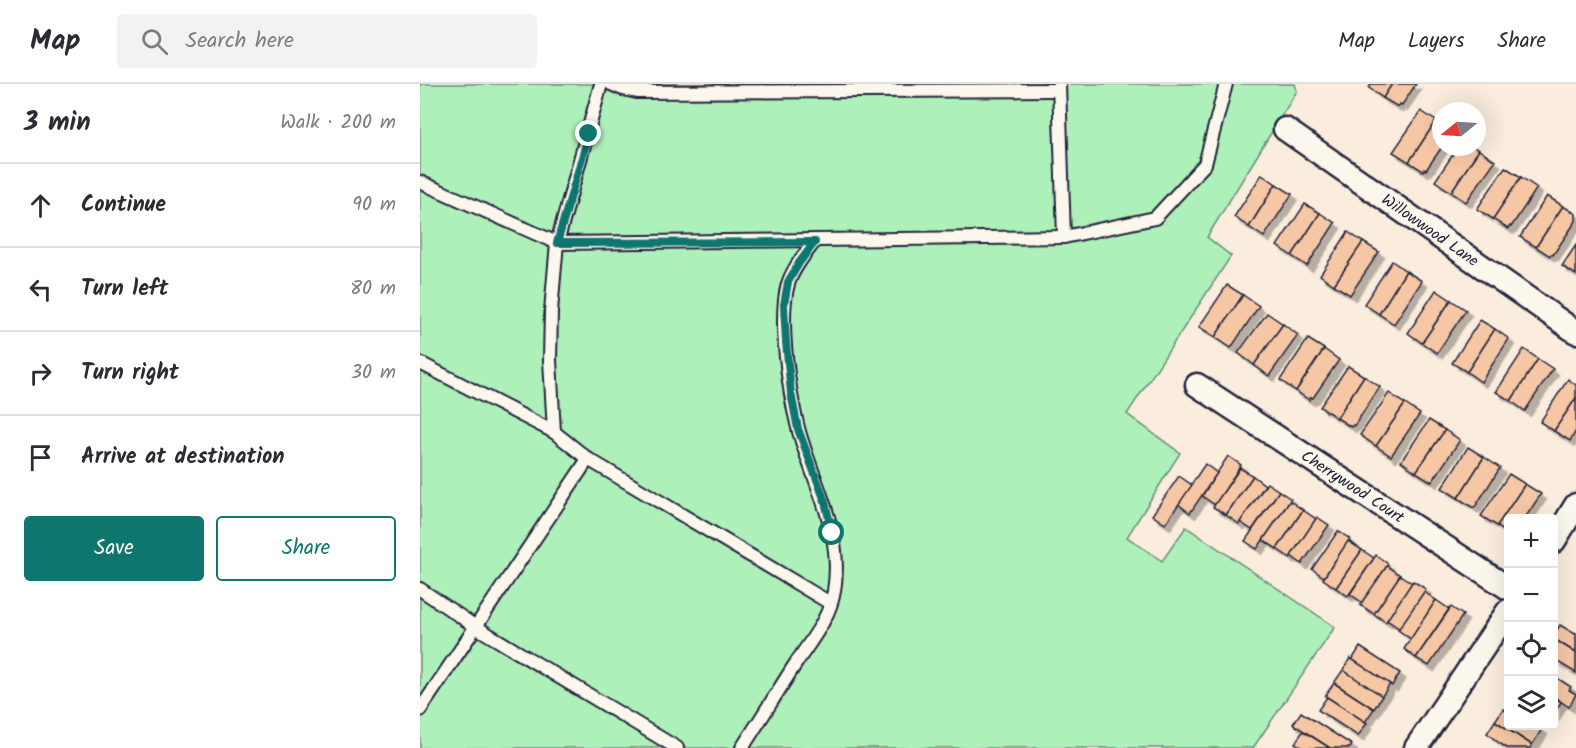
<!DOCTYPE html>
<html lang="en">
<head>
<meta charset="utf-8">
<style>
	body { margin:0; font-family:Kalam,sans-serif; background:#f2f2f3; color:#2b2b33 }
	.controls { position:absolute; right:18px; bottom:18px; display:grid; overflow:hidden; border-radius:6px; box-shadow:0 6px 24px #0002 }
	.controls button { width:54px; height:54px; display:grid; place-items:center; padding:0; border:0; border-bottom:2px solid #e1e1e2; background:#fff; color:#2b2b33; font:30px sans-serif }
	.compass { position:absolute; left:1012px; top:18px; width:54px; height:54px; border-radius:50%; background:#fff; box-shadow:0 6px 24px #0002; rotate:252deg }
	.stop { position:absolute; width:18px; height:18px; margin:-14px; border:4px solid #0f766e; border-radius:50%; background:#fff }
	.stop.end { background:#0f766e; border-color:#fff; box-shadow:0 2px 6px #0008 }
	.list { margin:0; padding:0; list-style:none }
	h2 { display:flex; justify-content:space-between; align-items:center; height:78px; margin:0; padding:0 24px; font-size:26px }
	h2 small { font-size:20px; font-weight:400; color:#7c7c81 }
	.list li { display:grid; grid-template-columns:39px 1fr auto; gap:18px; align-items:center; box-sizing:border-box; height:84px; padding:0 24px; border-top:2px solid #e1e1e2 }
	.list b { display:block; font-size:22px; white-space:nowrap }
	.list em { font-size:20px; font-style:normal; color:#7c7c81 }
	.actions { display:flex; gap:12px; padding:18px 24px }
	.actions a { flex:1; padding:14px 0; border:2px solid #0f766e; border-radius:6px; text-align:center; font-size:21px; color:#0f766e }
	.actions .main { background:#0f766e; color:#fff }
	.icon { flex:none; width:33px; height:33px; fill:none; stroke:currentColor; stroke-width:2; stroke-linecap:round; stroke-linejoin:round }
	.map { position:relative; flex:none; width:1156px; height:664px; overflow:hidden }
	header { display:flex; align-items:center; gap:36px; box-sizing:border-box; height:84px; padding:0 30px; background:#fff; border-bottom:2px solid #e1e1e2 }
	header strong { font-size:28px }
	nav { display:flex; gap:33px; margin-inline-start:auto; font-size:21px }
	.search { width:420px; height:54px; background:#f2f2f3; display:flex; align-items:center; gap:15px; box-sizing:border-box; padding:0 21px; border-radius:6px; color:#7c7c81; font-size:22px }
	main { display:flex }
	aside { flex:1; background:#fff }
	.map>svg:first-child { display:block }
</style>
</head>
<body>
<header>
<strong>Map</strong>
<div class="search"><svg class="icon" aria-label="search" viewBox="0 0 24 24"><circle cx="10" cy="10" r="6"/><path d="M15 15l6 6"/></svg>Search here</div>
<nav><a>Map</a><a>Layers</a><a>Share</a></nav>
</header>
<main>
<aside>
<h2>3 min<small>Walk · 200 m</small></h2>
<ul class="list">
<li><svg class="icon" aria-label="ahead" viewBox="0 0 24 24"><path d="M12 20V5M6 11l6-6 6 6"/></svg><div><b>Continue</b></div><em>90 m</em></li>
<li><svg class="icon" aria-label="left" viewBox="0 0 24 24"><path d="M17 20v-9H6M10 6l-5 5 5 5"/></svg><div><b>Turn left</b></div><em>80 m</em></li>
<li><svg class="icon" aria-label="right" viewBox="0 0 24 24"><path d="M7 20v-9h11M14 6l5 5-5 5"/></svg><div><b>Turn right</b></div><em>30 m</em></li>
<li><svg class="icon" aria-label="arrive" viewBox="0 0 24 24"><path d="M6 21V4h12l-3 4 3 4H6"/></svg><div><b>Arrive at destination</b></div></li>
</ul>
<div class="actions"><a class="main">Save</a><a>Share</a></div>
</aside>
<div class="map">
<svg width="1156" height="664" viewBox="0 0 1156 664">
	<defs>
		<filter id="shadow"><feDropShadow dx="5.5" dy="5.5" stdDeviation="0" flood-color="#0004"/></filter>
	</defs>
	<rect width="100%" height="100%" fill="#faedde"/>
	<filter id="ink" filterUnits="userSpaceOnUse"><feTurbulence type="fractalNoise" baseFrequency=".0167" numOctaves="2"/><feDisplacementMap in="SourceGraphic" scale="12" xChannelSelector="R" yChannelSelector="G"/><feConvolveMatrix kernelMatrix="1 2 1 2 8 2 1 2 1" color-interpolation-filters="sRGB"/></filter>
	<g filter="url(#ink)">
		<polygon fill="#aef0ba" stroke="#68897a" stroke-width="1.5" points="0,0 875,0 877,7 787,153 811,172 707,330 760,369 707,453 742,477 766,443 915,543 833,664 0,664"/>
		<g fill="#f6c7a5" stroke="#22223b" stroke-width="1.5" filter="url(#shadow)">
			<polygon points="951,0 972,0 963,14 949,4"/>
			<polygon points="972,0 996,0 982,21 980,20 978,23 963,14"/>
			<polygon points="1001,27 1016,37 989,78 973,68"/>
			<polygon points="1016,37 1021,40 1022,63 1006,86 1004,85 1003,87 989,78"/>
			<polygon points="1038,63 1054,63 1059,66 1031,108 1015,97"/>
			<polygon points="1059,66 1075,77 1046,118 1031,108"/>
			<polygon points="1085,83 1101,93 1073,135 1057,125"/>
			<polygon points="842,90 856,100 829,143 814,133"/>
			<polygon points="1101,93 1117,104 1091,143 1090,142 1088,145 1073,135"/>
			<polygon points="856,100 872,110 844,153 829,143"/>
			<polygon points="1127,112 1143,122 1116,163 1100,153"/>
			<polygon points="885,120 900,129 872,172 857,162"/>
			<polygon points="1143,122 1156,130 1156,137 1133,171 1131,170 1130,172 1116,163"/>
			<polygon points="900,129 915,139 887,182 872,172"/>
			<polygon points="928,148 943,158 914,201 900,191"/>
			<polygon points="943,158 959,168 930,211 914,201"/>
			<polygon points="1156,161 1156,191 1142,182"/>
			<polygon points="972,177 986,187 959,230 944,220"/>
			<polygon points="986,187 1002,197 974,240 959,230"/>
			<polygon points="807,201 823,211 795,253 779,243"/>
			<polygon points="1016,206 1031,216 1002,259 988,249"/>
			<polygon points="823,211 839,222 811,264 795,253"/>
			<polygon points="1031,216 1046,226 1017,269 1002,259"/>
			<polygon points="847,229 863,240 834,281 818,269"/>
			<polygon points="1060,236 1075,245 1047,288 1032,279"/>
			<polygon points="863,240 878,251 849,292 834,281"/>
			<polygon points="1075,245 1089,255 1061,298 1047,288"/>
			<polygon points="888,255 904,265 876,307 860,296"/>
			<polygon points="904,265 919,276 893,314 891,313 889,316 876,307"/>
			<polygon points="1104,265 1118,275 1091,317 1076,308"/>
			<polygon points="1118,275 1133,285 1105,327 1091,317"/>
			<polygon points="928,282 944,292 917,334 900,323"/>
			<polygon points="944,292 960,303 934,342 933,341 931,343 917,334"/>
			<polygon points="1148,295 1156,301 1156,314 1134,347 1120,338"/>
			<polygon points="969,309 985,320 956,362 940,351"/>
			<polygon points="1156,314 1156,347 1150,357 1134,347"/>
			<polygon points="985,320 1000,330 971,372 956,362"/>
			<polygon points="1009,336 1025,346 996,388 981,377"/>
			<polygon points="1025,346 1040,356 1012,398 996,388"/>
			<polygon points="1048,363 1064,373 1038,414 1022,404"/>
			<polygon points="808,372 821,381 795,421 782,412"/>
			<polygon points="1064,373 1080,384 1055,423 1052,423 1038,414"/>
			<polygon points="785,380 797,389 770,429 758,420"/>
			<polygon points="820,384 833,392 806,431 793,423"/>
			<polygon points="1089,390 1105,400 1077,442 1061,432"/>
			<polygon points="759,392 772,401 745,440 732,431"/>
			<polygon points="833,392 845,401 819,440 806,431"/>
			<polygon points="847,399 859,407 832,446 820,438"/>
			<polygon points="1105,400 1121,410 1105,434 1088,434 1088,450 1077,442"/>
			<polygon points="859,407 871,415 837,465 825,457"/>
			<polygon points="870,417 883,426 857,465 843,456"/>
			<polygon points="883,426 896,435 870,474 857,465"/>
			<polygon points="897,433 909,441 882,480 871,472"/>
			<polygon points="918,447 930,455 904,493 892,485"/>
			<polygon points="928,457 942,466 916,504 903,495"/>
			<polygon points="942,466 954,474 928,512 916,504"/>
			<polygon points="956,471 968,480 943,519 930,510"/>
			<polygon points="967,482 980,491 954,530 940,521"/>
			<polygon points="980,491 992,499 966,538 954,530"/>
			<polygon points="993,497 1006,505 980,545 967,536"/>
			<polygon points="1004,508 1016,516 991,555 978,546"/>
			<polygon points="1016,516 1029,525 996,574 984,565"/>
			<polygon points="1031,523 1043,531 1009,582 996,574"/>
			<polygon points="1140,541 1155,550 1156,548 1156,569 1134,555 1134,551"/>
			<polygon points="1134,555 1156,569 1156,589 1136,577 1137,575 1134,573"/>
			<polygon points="940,563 980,589 972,602 932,576"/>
			<polygon points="930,574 970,600 962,612 923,586"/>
			<polygon points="923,586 962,612 954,625 914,599"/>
			<polygon points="1134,592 1151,603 1149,606 1156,610 1149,623 1134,613"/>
			<polygon points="914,599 954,625 945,638 905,612"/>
			<polygon points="907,613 947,639 938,652 898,626"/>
			<polygon points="1134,613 1141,618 1134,630"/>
			<polygon points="1083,625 1088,628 1088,642 1116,642 1122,645 1112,661 1075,637"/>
			<polygon points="881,628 932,661 930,664 910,664 873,640"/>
			<polygon points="1075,637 1112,661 1110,664 1087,664 1079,659 1067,649"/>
			<polygon points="883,647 910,664 883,664 875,659"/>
		</g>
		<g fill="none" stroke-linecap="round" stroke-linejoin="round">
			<g stroke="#22223b" stroke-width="16">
				<g id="lane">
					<polyline points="191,0 203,5 217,8 639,6"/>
					<polyline points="639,0 644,153"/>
					<polyline points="0,98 137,159 644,153 735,134 785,80 806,0"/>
					<polyline points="0,279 134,348 168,375 410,519"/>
					<polyline points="134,348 130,276 131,227 137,159 181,0"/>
					<polyline points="0,505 56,543 257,664"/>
					<polyline points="0,626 168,375"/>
					<path d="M 322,664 C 341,635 359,605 378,576 C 392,555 410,533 414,507 C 424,447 393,400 378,344 C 369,308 358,235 368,200 C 373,184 385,170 395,157"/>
				</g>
			</g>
			<g stroke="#22223b" stroke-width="27">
				<g id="street">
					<path id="s1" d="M 865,45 L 1156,248"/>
					<path id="s2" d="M 777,301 L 1088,504"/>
					<polyline points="1134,457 1156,421"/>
					<polyline points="996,664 1088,527"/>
				</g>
			</g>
			<use href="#lane" stroke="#fbf7ec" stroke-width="12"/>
			<use href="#street" stroke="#fbf7ec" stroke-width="22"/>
		</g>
	</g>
	<g fill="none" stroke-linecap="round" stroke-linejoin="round" filter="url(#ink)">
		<polyline stroke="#0f766e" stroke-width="8" points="169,50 137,159 395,158 379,179 368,198 364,221 366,258 371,309 378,345 405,417 412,449"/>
	</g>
	<g text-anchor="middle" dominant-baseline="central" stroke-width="6" stroke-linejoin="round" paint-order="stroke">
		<g font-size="16" fill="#22223b" stroke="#fbf7ec">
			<text stroke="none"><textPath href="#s1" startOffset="177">Willowwood Lane</textPath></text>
			<text stroke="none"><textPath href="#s2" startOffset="186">Cherrywood Court</textPath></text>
		</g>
	</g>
</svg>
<div class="controls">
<button>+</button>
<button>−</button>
<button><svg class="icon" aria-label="locate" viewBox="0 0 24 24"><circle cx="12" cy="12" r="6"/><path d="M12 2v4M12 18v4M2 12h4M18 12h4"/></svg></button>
<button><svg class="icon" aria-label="layers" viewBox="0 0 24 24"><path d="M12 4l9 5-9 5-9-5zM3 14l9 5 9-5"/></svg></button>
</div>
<svg class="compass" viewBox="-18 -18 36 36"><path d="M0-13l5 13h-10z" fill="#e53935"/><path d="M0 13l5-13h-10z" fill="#7c7c81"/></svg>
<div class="stop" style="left:412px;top:449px"></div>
<div class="stop end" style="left:169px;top:50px"></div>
</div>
</main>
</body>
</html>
